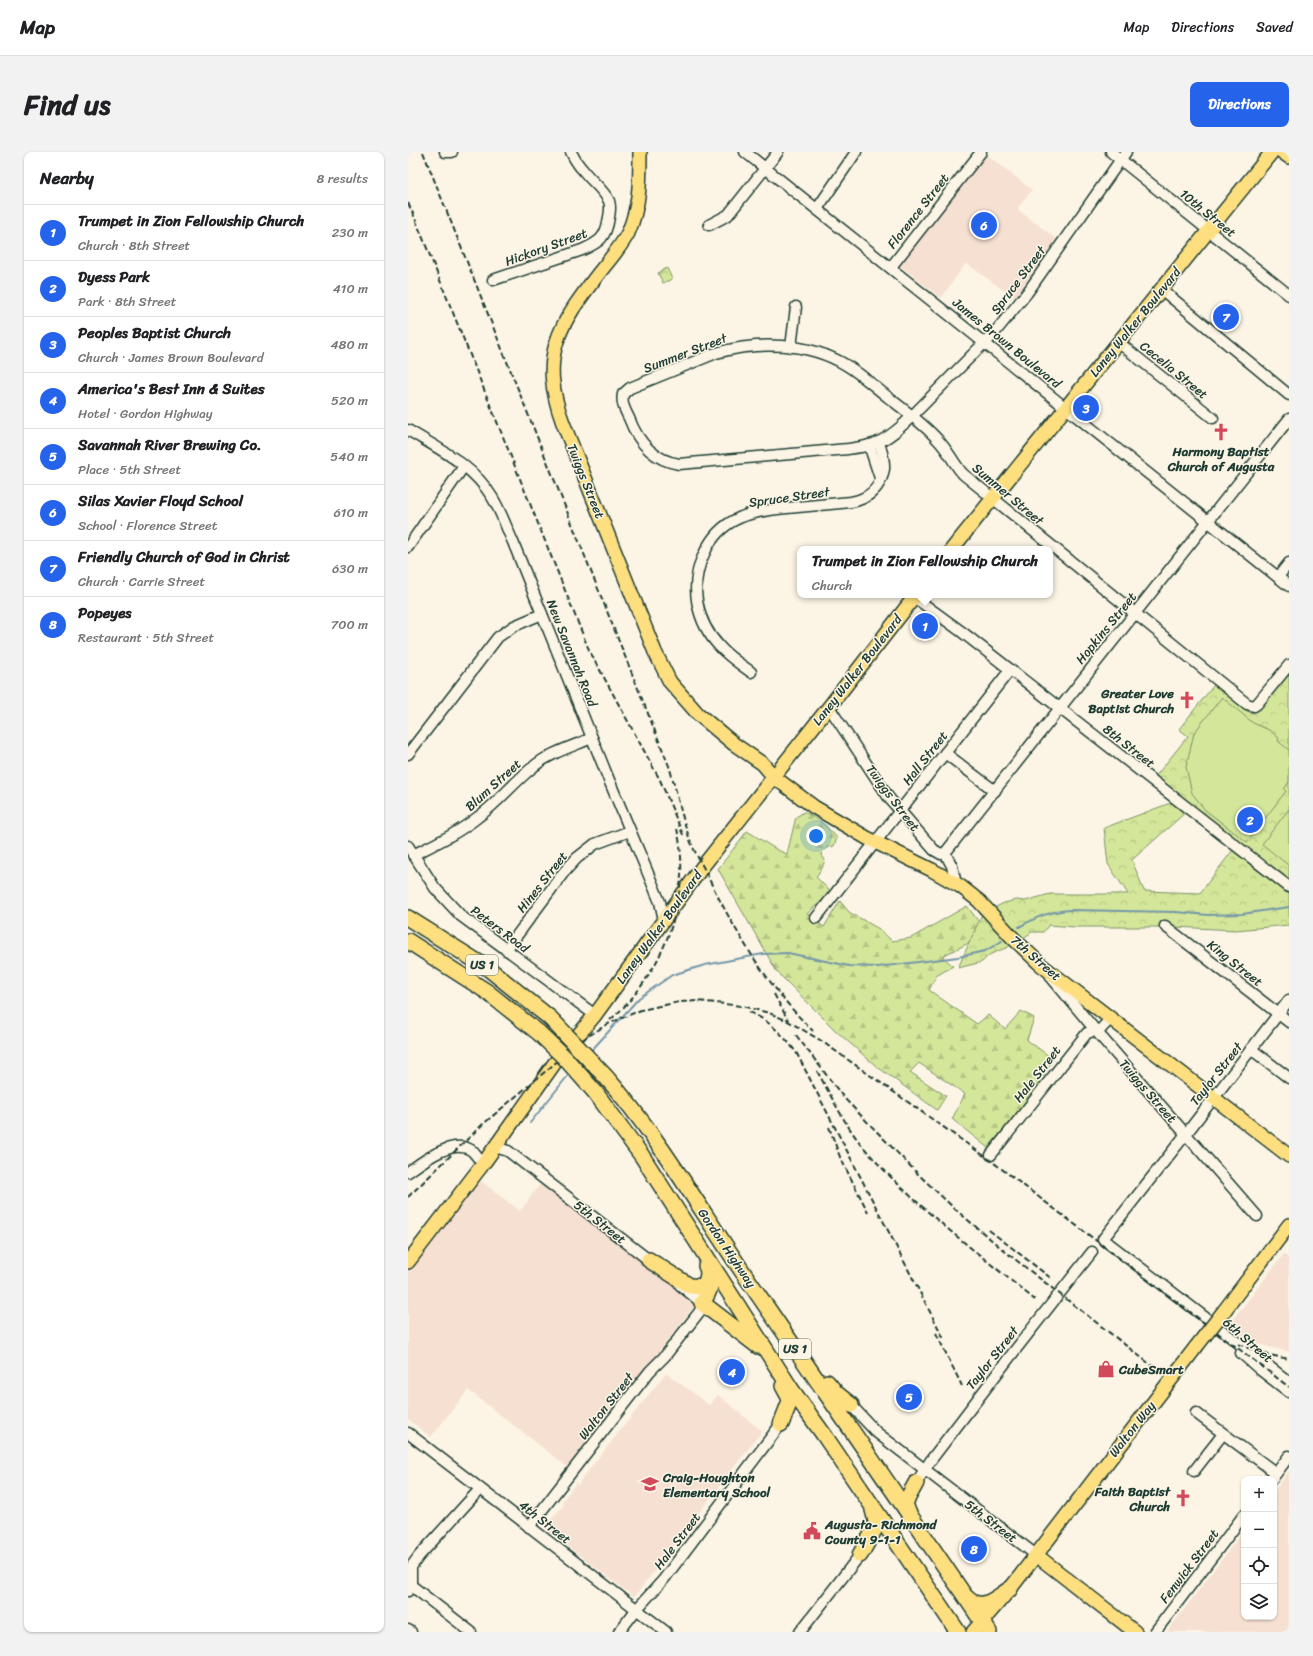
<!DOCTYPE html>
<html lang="en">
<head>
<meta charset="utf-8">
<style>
	body { margin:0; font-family:Sriracha,sans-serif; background:#f2f2f2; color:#202124 }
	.controls { position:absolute; right:12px; bottom:12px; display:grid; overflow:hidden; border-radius:8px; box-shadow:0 1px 3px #0004 }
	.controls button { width:36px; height:36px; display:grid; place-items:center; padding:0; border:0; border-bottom:1px solid #e0e0e0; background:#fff; color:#202124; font:20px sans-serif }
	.you { position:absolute; left:408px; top:684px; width:14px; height:14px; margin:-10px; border:3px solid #fff; border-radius:50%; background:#1a73e8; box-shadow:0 0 0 6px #1a73e833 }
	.badge { display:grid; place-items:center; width:26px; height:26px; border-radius:50%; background:#2563eb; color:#fff; font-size:13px; font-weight:700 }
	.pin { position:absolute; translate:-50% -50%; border:2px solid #fff; box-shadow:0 1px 4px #0006 }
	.popup { position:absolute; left:389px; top:394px; width:256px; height:52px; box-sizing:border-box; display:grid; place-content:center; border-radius:8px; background:#fff; filter:drop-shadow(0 1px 3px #0005); font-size:13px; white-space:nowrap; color:#757577 }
	.popup b { font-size:15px; color:#202124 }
	.popup::after { content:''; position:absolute; left:50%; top:100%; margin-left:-8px; border:8px solid transparent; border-top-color:#fff }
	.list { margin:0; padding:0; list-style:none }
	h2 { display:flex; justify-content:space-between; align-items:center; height:52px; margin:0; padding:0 16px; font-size:17px }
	h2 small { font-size:13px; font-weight:400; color:#757577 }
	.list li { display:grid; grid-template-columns:26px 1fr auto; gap:12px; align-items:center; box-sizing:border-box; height:56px; padding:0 16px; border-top:1px solid #e0e0e0 }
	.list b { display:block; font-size:15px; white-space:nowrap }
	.list p { margin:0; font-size:13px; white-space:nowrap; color:#757577 }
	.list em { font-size:13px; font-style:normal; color:#757577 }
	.icon { flex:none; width:22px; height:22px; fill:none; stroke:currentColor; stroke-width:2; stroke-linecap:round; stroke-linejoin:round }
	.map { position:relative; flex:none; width:881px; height:1480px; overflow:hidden; border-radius:8px }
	header { display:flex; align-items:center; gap:24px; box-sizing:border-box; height:56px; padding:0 20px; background:#fff; border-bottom:1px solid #e0e0e0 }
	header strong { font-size:19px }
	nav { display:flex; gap:22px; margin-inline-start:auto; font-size:14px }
	.intro { display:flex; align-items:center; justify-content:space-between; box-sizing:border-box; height:96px; padding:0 24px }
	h1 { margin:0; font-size:28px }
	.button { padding:10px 18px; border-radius:8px; background:#2563eb; color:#fff; font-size:14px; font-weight:700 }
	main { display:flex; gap:24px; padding:0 24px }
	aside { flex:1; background:#fff; border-radius:8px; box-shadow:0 1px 3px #0004 }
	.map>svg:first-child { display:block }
</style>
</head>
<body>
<header>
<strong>Map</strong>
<nav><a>Map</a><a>Directions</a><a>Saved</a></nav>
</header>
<div class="intro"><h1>Find us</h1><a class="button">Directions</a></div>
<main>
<aside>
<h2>Nearby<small>8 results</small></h2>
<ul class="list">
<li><span class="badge">1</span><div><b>Trumpet in Zion Fellowship Church</b><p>Church · 8th Street</p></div><em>230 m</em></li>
<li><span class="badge">2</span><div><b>Dyess Park</b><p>Park · 8th Street</p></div><em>410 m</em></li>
<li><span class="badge">3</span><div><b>Peoples Baptist Church</b><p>Church · James Brown Boulevard</p></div><em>480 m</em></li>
<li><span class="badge">4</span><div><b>America's Best Inn &amp; Suites</b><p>Hotel · Gordon Highway</p></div><em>520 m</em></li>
<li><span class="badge">5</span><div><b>Savannah River Brewing Co.</b><p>Place · 5th Street</p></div><em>540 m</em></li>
<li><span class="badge">6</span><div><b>Silas Xavier Floyd School</b><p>School · Florence Street</p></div><em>610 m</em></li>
<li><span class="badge">7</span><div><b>Friendly Church of God in Christ</b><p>Church · Carrie Street</p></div><em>630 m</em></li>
<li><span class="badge">8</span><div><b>Popeyes</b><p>Restaurant · 5th Street</p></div><em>700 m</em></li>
</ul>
</aside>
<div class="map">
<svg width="881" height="1480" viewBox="0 0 881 1480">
	<defs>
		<pattern id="forest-firs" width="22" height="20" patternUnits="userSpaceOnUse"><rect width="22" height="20" fill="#d4e69a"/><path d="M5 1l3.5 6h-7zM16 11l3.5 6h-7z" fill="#b6c685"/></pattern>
		<pattern id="park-crowns" width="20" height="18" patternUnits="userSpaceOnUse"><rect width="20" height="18" fill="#d4e69a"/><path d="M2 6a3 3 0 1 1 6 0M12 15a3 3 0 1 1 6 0" fill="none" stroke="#b6c685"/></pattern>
	</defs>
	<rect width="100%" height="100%" fill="#fcf5e5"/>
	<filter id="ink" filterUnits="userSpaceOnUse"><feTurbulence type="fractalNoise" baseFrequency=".025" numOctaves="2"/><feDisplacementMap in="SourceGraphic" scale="8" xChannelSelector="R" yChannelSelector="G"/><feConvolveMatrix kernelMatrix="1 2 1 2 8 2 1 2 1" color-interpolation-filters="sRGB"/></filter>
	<g filter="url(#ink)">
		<g fill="#f6e0d2">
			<polygon points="578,2 624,38 609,57 650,88 606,146 558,111 533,146 491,113"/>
			<polygon points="70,1027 112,1059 134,1030 287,1148 287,1152 286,1154 162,1317 60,1238 23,1285 0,1267 0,1117"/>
			<polygon points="876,1102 881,1107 881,1200 846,1191 819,1175"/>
			<polygon points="258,1221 301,1253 310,1243 354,1279 227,1444 225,1444 140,1379 139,1381 137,1372 138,1369 139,1368 141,1369 156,1353 153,1351 168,1331 171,1333 172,1329"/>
			<polygon points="881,1319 881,1475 877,1480 759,1480 836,1378 836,1465 866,1465 866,1339"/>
		</g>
		<path fill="url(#forest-firs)" stroke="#7a9267" d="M 396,660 C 409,666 420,675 429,686 L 426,694 L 420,695 L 413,702 L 417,708 L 414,716 L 408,725 L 423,740 L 399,762 L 416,775 L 432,749 L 441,760 L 471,777 L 484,789 L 503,786 L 559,754 L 580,782 L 534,804 L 545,814 L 528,824 L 521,838 L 569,872 L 580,863 L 597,877 L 613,859 L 626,866 L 619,888 L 645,907 L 623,944 L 580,996 L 544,967 L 557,942 L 511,911 L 502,920 L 538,944 L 529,958 L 468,914 L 428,879 L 369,820 L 310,717 L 339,679 C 353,687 365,697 379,702 L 388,665 Z"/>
		<g fill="url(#park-crowns)" stroke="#7a9267">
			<polygon points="259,116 264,127 255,131 250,121"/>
			<polygon points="881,521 881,733 878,738 881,740 881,773 828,778 766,775 760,773 750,775 667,775 641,773 635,780 624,780 614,787 612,786 600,795 581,803 574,810 550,816 574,762 596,751 608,748 617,749 642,742 720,742 700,712 696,676 765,650 778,660 724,708 736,739 792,741 831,690 747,625 780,584 771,577 806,533 839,559 844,561 850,558"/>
		</g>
		<g fill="#d4e69a" stroke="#7a9267">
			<polygon points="814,545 845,571 861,578 871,586 870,589 881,598 881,630 876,637 878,639 839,690 797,658 784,641 778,615 786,581"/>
			<polygon points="881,657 881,712 880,713 854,692"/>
		</g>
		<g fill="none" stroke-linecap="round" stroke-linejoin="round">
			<g stroke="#7597a9" stroke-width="2">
				<path d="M 611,775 C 631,764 639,760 662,758 L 768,760 L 800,763 L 834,762 L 881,755"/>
				<polyline points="182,900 231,846 264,823 297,813 355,802 380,801 441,814 470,815 550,805 577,799 594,789"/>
				<polyline points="122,971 162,921"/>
			</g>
			<g stroke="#1f3d34" stroke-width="13">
				<g id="minor">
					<polyline points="37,0 44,0"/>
					<polyline points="337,0 881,434"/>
					<polyline points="703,0 881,143"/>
					<path d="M 718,0 L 619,141 L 583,185 L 568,199 L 513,255 C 499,269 482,288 462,293 C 455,295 447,296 440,297 L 271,312 C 245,308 230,290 221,266 C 217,258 213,251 215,242 L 222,236 L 308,201 C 350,189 400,190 438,213 C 453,222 467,235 481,246 C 498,259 516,272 530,288 C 540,298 546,312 555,322 L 839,552 L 846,554 L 849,552 L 881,513"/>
					<polyline points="409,57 448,0"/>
					<polyline points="301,73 320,63 370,0"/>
					<polyline points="483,115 573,0"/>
					<path d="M 85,128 L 174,98 C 192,90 198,86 201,65 C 202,60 203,55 201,49 C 195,37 183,29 175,18 C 170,13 166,6 163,0"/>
					<polyline points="753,137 881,243"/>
					<polyline points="710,190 805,266"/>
					<polyline points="383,195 388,155"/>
					<path d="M 0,278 C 31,297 65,313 84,345 C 93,359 98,375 105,390 L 201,628 L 252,750 L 256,768"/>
					<polyline points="461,293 472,326"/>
					<polyline points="0,395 56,314"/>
					<polyline points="870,425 881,411"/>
					<polyline points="506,445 554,480 881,735"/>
					<path d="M 343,520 C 332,512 321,505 312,495 C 288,470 281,433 296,402 C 303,386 315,373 331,366 C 346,359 363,358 379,356 C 400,354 421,352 443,350 C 460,347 473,336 476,317 C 477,308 473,298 471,290"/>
					<polyline points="421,555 481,646 526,698 533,702 537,701 544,714 548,732"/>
					<polyline points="537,601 587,639"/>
					<polyline points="0,602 90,485 106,474 134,462"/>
					<polyline points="0,694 27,736 53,764 187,863"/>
					<polyline points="537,701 881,267"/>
					<path d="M 5,703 C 27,692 50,681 70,665 C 90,651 105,631 124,616 C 141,601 163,595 184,586"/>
					<polyline points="408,766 602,518"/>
					<polyline points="757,774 881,870"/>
					<polyline points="98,798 156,720 169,706 187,692 222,679"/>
					<polyline points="643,825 688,879 849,1064"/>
					<polyline points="881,848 778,982 695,1087 881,1230"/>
					<polyline points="843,897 881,926"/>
					<polyline points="87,995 100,999 246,1112"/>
					<polyline points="583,1003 679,881 693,877 703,866"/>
					<path d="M 0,1020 C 14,1010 44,986 63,998 C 67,1001 71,1008 75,1012"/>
					<polyline points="833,1201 850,1216 881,1240"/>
					<polyline points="443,1253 468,1280 628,1403"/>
					<polyline points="788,1261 868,1321"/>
					<polyline points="0,1281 258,1480"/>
					<polyline points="786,1319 815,1282"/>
					<polyline points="864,1327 881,1304"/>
					<polyline points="508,1331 523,1308 601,1206 684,1100"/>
					<polyline points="121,1375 227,1238 242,1219 257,1204 292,1159 294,1151 272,1133"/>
					<polyline points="0,1431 63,1480"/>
					<polyline points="0,1439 3,1433 3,1415 11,1404 72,1337"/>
					<polyline points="0,1478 3,1480"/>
					<polyline points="211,1480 228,1458 256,1427 373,1272"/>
					<polyline points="392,1480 452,1403"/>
					<polyline points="747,1480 836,1363"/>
				</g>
			</g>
			<g stroke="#1f3d34" stroke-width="16">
				<g id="major">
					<path d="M 232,0 C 232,28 232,54 220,81 C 213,95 201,108 191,121 C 151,173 130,203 155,271 L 247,500 L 262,530 L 290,562 L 326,592 L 355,612 L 366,625 L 406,655 L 459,686 L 524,718 L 552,734 L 571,749 L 604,785 L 632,812 L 881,1004"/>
					<polyline points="874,0 881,5"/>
					<polyline points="544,397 864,0"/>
					<polyline points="0,1110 75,1012 146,912 187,863 295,714 421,555 508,443"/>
					<polyline points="816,1159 881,1073"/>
					<polyline points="628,1403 727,1480"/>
					<polyline points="565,1480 602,1437 788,1195"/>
				</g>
			</g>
			<g stroke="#1f3d34" stroke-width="18">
				<g id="highway">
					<polyline points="0,766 81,817 142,866"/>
					<polyline points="0,789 78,839 131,881"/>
					<path d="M 198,925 C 250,984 290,1054 334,1119 C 416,1239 500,1359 581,1480"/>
					<polyline points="187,940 234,1004 383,1237 416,1283 550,1480"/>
					<path d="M 241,1108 L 282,1134 L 295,1135 C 299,1130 300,1126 300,1119"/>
					<path d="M 298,1114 C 306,1128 303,1138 294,1151 L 350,1194"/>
					<polyline points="419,1230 428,1241 443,1253"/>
					<polyline points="373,1272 382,1249 381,1245 375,1234"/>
					<polyline points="501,1363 497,1351 508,1331"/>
					<polyline points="452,1403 469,1373 465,1358"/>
					<path d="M 558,1445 C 574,1461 586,1447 602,1437"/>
				</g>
			</g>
			<use href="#minor" stroke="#fcf5e5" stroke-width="10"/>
			<use href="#major" stroke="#fedf80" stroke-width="13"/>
			<use href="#highway" stroke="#fedf80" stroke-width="15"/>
			<g stroke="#1f3d34" stroke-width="2" stroke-dasharray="6 3" stroke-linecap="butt">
				<path d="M 15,0 L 261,614 C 269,640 274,668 284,693 C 289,705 297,717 302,729 C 329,783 361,836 405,879"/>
				<polyline points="0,51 6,64 181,498 252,628 276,685"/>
				<polyline points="366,842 381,870"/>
				<path d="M 341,860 C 361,868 375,883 388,900 L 536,1187"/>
				<path d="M 202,868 C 254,824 285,745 269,677"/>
				<polyline points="388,883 436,946 511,1023 548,1058 599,1101 752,1220"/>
				<path d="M 409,919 C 424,945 437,974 457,997 C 506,1054 569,1100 627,1148"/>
				<polyline points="421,975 432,1005 460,1060"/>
				<polyline points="0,1045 74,973 177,886 200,872 233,858 271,850 290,849 334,854 361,861 380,869 412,888 582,1008 881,1235"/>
				<polyline points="581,1078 644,1127"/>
				<polyline points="528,1181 554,1234"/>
				<polyline points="830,1192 856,1202 881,1207"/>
			</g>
			<g stroke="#1f3d34" stroke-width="16" stroke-linecap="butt">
				<polyline id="major-bridge" points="788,1195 816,1159"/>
			</g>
			<g stroke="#1f3d34" stroke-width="18" stroke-linecap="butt">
				<g id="highway-bridge">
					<polyline points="142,866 198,925"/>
					<polyline points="131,881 156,905 187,940"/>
				</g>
			</g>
			<use href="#major-bridge" stroke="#fedf80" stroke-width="13"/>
			<use href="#highway-bridge" stroke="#fedf80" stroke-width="15"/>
		</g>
	</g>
	<defs>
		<g id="church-bare" transform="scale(1.38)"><path d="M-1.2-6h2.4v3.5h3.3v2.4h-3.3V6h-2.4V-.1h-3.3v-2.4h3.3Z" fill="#d1495b" stroke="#fcf5e5" stroke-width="2.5" paint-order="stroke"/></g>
		<g id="shop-bare" transform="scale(1.38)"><path d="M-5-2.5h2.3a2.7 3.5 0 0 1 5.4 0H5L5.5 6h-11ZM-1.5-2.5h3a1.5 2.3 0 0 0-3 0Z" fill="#d1495b" stroke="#fcf5e5" stroke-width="2.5" paint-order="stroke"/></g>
		<g id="school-bare" transform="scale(1.38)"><path d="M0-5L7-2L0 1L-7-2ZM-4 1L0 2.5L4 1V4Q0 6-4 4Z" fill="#d1495b" stroke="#fcf5e5" stroke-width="2.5" paint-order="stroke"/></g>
		<g id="civic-bare" transform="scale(1.38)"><path d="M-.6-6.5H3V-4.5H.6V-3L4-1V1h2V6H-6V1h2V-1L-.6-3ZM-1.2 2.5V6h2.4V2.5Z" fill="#d1495b" stroke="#fcf5e5" stroke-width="2.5" paint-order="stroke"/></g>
	</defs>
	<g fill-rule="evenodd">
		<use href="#church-bare" x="813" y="280"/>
		<use href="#church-bare" x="779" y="548"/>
		<use href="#shop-bare" x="698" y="1217"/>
		<use href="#school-bare" x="242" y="1332"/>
		<use href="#church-bare" x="775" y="1346"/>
		<use href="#civic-bare" x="404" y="1379"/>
	</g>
	<g text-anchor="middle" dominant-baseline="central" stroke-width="3" stroke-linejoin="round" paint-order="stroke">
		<g fill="#fcf5e5" stroke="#617469" stroke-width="1">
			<rect x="58" y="803" width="32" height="20" rx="3"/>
			<rect x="371" y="1187" width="32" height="20" rx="3"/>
		</g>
		<g font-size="12" font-weight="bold" fill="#1f3d34">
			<text x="74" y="813">US 1</text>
			<text x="387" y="1197">US 1</text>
		</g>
		<g font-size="13" fill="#1f3d34" stroke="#fcf5e5">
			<text transform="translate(510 59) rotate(-52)">Florence Street</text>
			<text transform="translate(800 61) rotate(39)">10th Street</text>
			<text transform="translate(138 95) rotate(-20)">Hickory Street</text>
			<text transform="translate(610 128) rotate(-53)">Spruce Street</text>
			<text transform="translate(727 170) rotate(-51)">Laney Walker Boulevard</text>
			<text transform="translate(599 191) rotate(39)">James Brown Boulevard</text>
			<text transform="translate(277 201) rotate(-21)">Summer Street</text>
			<text transform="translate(766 218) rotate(39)">Cecelia Street</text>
			<text transform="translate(178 329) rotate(68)">Twiggs Street</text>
			<text transform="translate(600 342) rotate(40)">Summer Street</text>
			<text transform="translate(381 345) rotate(-8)">Spruce Street</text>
			<text transform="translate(698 476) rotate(-51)">Hopkins Street</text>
			<text transform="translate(164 501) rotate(68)">New Savannah Road</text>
			<text transform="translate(449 518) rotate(-52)">Laney Walker Boulevard</text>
			<text transform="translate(721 594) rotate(38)">8th Street</text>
			<text transform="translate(517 606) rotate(-52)">Hall Street</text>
			<text transform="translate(85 633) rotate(-42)">Blum Street</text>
			<text transform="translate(485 646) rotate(53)">Twiggs Street</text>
			<text transform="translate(134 730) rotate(-52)">Hines Street</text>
			<text transform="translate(251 775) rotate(-54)">Laney Walker Boulevard</text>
			<text transform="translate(92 777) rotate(37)">Peters Road</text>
			<text transform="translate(628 806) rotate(41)">7th Street</text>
			<text transform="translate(827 811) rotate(38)">King Street</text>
			<text transform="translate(629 922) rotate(-52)">Hale Street</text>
			<text transform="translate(808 922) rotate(-52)">Taylor Street</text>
			<text transform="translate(740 939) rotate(49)">Twiggs Street</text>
			<text transform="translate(192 1070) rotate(38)">5th Street</text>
			<text transform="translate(319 1096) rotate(56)">Gordon Highway</text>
			<text transform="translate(840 1188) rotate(41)">6th Street</text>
			<text transform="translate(584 1206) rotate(-52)">Taylor Street</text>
			<text transform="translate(198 1254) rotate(-52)">Walton Street</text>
			<text transform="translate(724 1277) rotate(-52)">Walton Way</text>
			<text transform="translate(583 1369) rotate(37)">5th Street</text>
			<text transform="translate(137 1370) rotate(38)">4th Street</text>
			<text transform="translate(269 1389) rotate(-53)">Hale Street</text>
			<text transform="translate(781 1414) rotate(-53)">Fenwick Street</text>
		</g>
		<g font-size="13" font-weight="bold" fill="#1f3d34" stroke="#fcf5e5" text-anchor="start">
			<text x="813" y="299" text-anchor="middle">Harmony Baptist<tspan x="813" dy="15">Church of Augusta</tspan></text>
			<text x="766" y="541" text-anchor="end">Greater Love<tspan x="766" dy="15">Baptist Church</tspan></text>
			<text x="711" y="1217">CubeSmart</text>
			<text x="255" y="1325">Craig-Houghton<tspan x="255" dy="15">Elementary School</tspan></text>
			<text x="762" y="1339" text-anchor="end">Faith Baptist<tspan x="762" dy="15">Church</tspan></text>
			<text x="417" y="1372">Augusta- Richmond<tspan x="417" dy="15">County 9-1-1</tspan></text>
		</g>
	</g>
</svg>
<div class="controls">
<button>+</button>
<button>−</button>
<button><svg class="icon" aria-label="locate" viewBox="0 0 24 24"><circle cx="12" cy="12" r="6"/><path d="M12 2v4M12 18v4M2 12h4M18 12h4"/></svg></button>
<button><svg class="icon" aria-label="layers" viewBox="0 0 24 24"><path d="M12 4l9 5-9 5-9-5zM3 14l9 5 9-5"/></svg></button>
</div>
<div class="you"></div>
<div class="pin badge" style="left:517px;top:474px">1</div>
<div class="popup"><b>Trumpet in Zion Fellowship Church</b>Church</div>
<div class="pin badge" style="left:842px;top:668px">2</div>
<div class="pin badge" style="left:678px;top:256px">3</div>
<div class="pin badge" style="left:324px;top:1220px">4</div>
<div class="pin badge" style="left:501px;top:1245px">5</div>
<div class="pin badge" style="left:576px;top:73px">6</div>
<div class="pin badge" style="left:818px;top:165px">7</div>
<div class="pin badge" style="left:566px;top:1397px">8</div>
</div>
</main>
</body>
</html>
